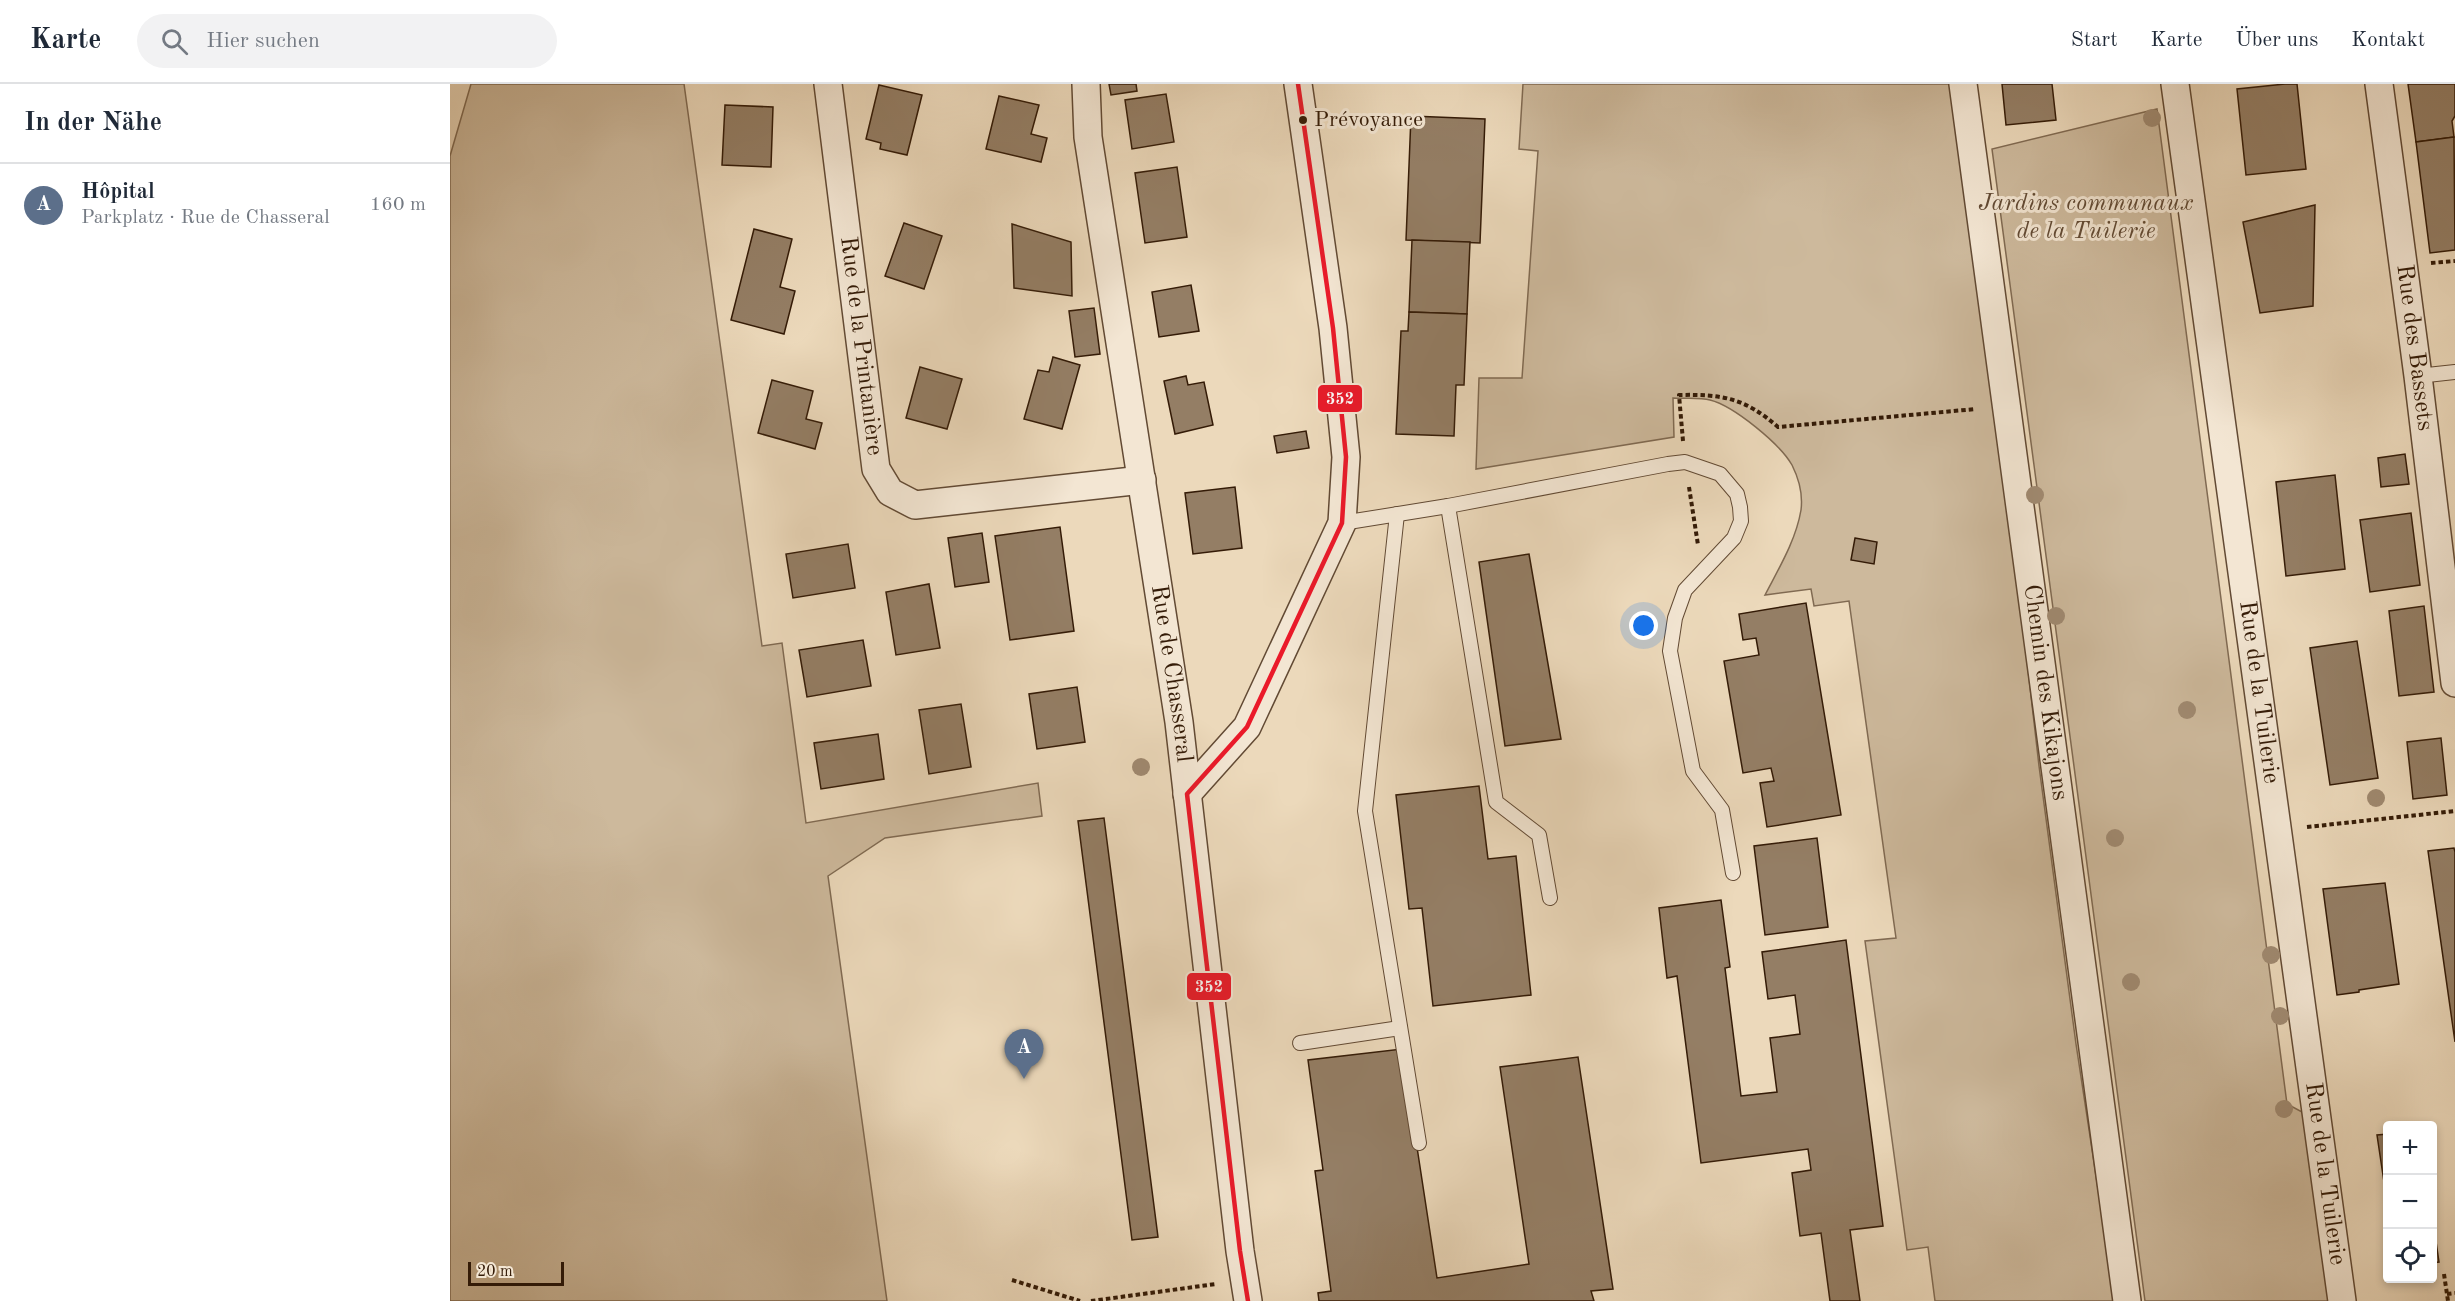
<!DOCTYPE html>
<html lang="de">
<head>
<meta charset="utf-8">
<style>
	body { margin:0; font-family:"Old Standard TT",serif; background:#f2f2f3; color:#1f2937 }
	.controls { position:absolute; right:18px; bottom:18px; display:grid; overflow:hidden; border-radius:6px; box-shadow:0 3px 9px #0003 }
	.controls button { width:54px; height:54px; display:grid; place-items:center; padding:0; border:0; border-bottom:2px solid #e0e1e3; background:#fff; color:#1f2937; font:30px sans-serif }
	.scale { position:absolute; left:18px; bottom:15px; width:96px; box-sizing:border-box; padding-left:6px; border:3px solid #341b07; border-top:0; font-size:16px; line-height:21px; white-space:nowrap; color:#341b07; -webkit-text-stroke:4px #f3e6d3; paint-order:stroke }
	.you { position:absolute; left:1194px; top:542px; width:21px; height:21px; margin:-15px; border:4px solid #fff; border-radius:50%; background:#1a73e8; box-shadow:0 0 0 9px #1a73e833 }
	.badge { display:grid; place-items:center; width:39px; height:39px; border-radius:50%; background:#8f2418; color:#fff; font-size:20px; font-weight:700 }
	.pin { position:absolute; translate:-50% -50px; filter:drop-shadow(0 2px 3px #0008) }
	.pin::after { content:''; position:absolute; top:32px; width:21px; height:18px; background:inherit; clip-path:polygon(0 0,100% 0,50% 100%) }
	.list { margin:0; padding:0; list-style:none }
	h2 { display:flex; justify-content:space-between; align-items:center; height:78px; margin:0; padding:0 24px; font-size:26px }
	h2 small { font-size:20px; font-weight:400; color:#747a83 }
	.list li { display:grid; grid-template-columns:39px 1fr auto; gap:18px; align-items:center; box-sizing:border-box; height:84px; padding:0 24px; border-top:2px solid #e0e1e3 }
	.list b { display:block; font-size:22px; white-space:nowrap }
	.list p { margin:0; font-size:20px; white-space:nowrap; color:#747a83 }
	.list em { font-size:20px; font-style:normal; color:#747a83 }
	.icon { flex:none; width:33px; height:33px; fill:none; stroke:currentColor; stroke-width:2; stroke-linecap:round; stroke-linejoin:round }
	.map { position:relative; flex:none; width:2005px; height:1217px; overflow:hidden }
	header { display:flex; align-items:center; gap:36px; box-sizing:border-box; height:84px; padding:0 30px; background:#fff; border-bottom:2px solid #e0e1e3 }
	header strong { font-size:28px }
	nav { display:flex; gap:33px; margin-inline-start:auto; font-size:21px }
	.search { width:420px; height:54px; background:#f2f2f3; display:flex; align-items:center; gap:15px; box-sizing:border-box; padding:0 21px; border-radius:33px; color:#747a83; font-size:22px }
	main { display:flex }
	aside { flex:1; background:#fff }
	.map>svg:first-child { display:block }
</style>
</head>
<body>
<header>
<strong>Karte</strong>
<div class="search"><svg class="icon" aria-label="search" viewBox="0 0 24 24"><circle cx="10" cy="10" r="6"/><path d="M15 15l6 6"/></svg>Hier suchen</div>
<nav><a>Start</a><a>Karte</a><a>Über uns</a><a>Kontakt</a></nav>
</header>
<main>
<aside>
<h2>In der Nähe<small></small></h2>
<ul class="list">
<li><span class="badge" style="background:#5c6f8a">A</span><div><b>Hôpital</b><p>Parkplatz · Rue de Chasseral</p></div><em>160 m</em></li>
</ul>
</aside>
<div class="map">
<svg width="2005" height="1217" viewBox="0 0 2005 1217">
	<rect width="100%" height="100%" fill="#ecd9bb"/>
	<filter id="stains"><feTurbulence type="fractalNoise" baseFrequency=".00333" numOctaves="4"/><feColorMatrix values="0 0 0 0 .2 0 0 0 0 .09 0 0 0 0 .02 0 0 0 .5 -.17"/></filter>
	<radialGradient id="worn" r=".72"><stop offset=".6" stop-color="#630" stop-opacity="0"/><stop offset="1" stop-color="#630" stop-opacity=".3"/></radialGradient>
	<g fill="#cdb99c" stroke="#806a52" stroke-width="1.5">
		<polygon points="21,0 234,0 312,562 332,559 356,739 588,699 592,732 435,754 378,792 437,1217 0,1217 0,72"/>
		<path d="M 1073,0 L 1501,0 L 1549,330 L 1589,682 L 1626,960 L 1665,1217 L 1485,1217 L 1478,1163 L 1457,1166 L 1415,857 L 1446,854 L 1399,517 L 1364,522 L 1361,505 L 1315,511 C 1329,484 1346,456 1351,426 C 1353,410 1349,395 1342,381 C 1330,360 1284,322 1260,316 C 1249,313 1234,315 1223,314 L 1224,353 L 1026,385 L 1029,294 L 1072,294 L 1088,67 L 1069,65 Z"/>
		<polygon points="1707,25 1837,1020 1854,1029 1880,1217 1695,1217 1542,65"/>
	</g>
	<g fill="#947e65" stroke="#341b07" stroke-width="1.5">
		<polygon points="659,0 686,0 687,7 661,11"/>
		<polygon points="1552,0 1602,0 1606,36 1556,41"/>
		<polygon points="1835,0 1847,0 1856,85 1796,91 1787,5"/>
		<polygon points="1958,0 2005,0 2005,32 2002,37 2004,53 1966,58"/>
		<polygon points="429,1 472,11 457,71 430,65 431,59 416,55"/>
		<polygon points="716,10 724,58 682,65 675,16"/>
		<polygon points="549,12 589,21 581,50 597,54 591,78 536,65"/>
		<polygon points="275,21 323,23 321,83 272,81"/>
		<polygon points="961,32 1035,35 1030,159 956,156"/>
		<polygon points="2004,53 2005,166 1980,169 1966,58"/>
		<polygon points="727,83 737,153 695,159 685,89"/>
		<polygon points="1865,121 1863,222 1810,229 1793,138"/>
		<polygon points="454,139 492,152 474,205 435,192"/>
		<polygon points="562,140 621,158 622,212 564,204"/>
		<polygon points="304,145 342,155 330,203 345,207 334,250 281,236"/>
		<polygon points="962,156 1020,158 1017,230 959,228"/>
		<polygon points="741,201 749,247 709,253 702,208"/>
		<polygon points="644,224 650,270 625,273 619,227"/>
		<polygon points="959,228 1017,230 1014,301 1006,301 1004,352 946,350 951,247 958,247"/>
		<polygon points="603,273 630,281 612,345 574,335 588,286 599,288"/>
		<polygon points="470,283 512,295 497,345 456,334"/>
		<polygon points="736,292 738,301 754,298 763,341 725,350 714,297"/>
		<polygon points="322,296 363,307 356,335 372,339 365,365 308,349"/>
		<polygon points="856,347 859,364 827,369 824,352"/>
		<polygon points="1955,370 1959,400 1931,403 1928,374"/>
		<polygon points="1885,391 1895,485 1836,492 1826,398"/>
		<polygon points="785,403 792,464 743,470 735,409"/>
		<polygon points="1961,429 1970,501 1920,508 1910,436"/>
		<polygon points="610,443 624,547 560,556 545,452"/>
		<polygon points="532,449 539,498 505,503 498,454"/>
		<polygon points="1405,454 1427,458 1424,480 1401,476"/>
		<polygon points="398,460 405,504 343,514 336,470"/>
		<polygon points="1079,470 1111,655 1055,662 1029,478"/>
		<polygon points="479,500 490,564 446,571 436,508"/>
		<polygon points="1356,519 1391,731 1317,743 1310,699 1324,697 1321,684 1293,689 1274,577 1309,571 1306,554 1293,556 1289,530"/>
		<polygon points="1974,522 1984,608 1949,612 1939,527"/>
		<polygon points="413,556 421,602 357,613 349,566"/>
		<polygon points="1907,557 1928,694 1880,701 1860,564"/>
		<polygon points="627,603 635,658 587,665 579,610"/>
		<polygon points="511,620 521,683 479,690 469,626"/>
		<polygon points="428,650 434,695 371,705 364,659"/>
		<polygon points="1991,654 1997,711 1963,715 1957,658"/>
		<polygon points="1029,702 1038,775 1066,772 1081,911 983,922 972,824 959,825 946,711"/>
		<polygon points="654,734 708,1153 682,1156 628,737"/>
		<polygon points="1367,754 1378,843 1315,851 1304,762"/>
		<polygon points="2004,764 2005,768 2005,958 1978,767"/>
		<polygon points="1935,799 1949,900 1909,906 1909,908 1887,911 1873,805"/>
		<polygon points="1271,816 1280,883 1275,884 1291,1012 1327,1008 1320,954 1350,950 1345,911 1318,915 1312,868 1396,856 1433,1142 1400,1146 1410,1217 1380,1217 1371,1149 1350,1152 1342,1089 1361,1086 1358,1065 1251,1079 1227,892 1217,894 1209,824"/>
		<polygon points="952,965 987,1194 1079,1180 1050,983 1128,973 1163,1205 1141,1207 1144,1217 869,1217 868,1209 881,1207 865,1087 873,1086 858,976"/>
		<polygon points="1938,1050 1938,1125 1927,1051"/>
		<polygon points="1982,1130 1989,1178 1982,1179"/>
	</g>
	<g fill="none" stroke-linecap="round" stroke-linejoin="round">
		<g stroke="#624a34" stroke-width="16">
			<g id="lane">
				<polyline points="1968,292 2005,288"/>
				<polyline points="998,422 1046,718 1089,751 1100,814"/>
				<polyline points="947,430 915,727 969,1059"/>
				<polyline points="892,439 998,422 1218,380 1235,378 1270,390 1287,410 1290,423 1291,437 1284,454 1235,506 1225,534 1220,567 1243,687 1272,726 1283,789"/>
				<polyline points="850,959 950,944"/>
			</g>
		</g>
		<g stroke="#624a34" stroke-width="30">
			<g id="street">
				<path id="s1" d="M 378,0 L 426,385 L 440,408 L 465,421 L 692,396"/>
				<path id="s2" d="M 636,0 L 638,53 L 729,638 L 790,1167 L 798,1217"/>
				<path id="s3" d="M 1513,0 L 1677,1217"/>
				<path id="s4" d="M 1725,0 L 1892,1217"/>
				<path id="s5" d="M 1929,0 L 1968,292 L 2005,599"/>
				<polyline points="737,710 797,643 892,439 896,373 883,244 848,0"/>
			</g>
		</g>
		<g stroke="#341b07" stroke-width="4" stroke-dasharray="4.5 3" stroke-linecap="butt">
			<polyline points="1981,179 2005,177"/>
			<path d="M 1233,357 L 1229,311 C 1272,310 1295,314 1328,343 L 1526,325"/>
			<polyline points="1239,403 1248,461"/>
			<polyline points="1857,743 2005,727"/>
			<polyline points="1994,1190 1998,1217"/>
			<polyline points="562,1196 630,1217"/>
			<polyline points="1997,1210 2005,1209"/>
			<polyline points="641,1217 766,1200"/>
		</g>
		<use href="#lane" stroke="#f3e6d3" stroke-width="14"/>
		<use href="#street" stroke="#f3e6d3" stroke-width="27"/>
		<g stroke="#f3e6d3" stroke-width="9">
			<polyline id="bus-1" points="798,1217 790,1167 737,710 797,643 892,439 896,373 883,244 848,0"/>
		</g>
		<use href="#bus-1" stroke="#ea1a2a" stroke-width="4.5"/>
	</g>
	<g fill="#a08a71">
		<circle cx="1702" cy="34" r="9"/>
		<circle cx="1585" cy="411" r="9"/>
		<circle cx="1606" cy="532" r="9"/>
		<circle cx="1737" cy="626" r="9"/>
		<circle cx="691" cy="683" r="9"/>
		<circle cx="1926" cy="714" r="9"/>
		<circle cx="1665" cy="754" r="9"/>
		<circle cx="1821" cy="871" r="9"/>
		<circle cx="1681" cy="898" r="9"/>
		<circle cx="1830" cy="932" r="9"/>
		<circle cx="1834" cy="1025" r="9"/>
	</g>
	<circle fill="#341b07" stroke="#f3e6d3" stroke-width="2" cx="853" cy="36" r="5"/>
	<g text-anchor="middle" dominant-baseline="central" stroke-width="6" stroke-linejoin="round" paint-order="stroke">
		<g font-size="22" fill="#341b07" stroke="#f3e6d3" text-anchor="start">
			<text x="864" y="36">Prévoyance</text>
		</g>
		<g font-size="24" font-style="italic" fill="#624a34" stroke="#f3e6d3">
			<text x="1636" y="120">Jardins communaux<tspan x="1636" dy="28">de la Tuilerie</tspan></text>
		</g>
		<g font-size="24" fill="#341b07" stroke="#f3e6d3">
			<text stroke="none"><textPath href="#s1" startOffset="264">Rue de la Printanière</textPath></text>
			<text stroke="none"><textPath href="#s5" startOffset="266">Rue des Bassets</textPath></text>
			<text stroke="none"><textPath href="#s2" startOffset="596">Rue de Chasseral</textPath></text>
			<text stroke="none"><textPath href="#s3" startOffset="614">Chemin des Kikajons</textPath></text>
			<text stroke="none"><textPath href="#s4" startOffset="614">Rue de la Tuilerie</textPath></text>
			<text stroke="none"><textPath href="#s4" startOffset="1100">Rue de la Tuilerie</textPath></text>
		</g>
	</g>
	<g stroke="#f3e6d3" stroke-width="2">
		<rect x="867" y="300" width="46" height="29" rx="6" fill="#ea1a2a"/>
		<rect x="736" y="888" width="46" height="29" rx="6" fill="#ea1a2a"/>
	</g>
	<g font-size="16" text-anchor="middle" font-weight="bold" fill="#fff">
		<text x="890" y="320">352</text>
		<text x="759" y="908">352</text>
	</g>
	<rect width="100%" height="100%" filter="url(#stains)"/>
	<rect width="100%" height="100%" fill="url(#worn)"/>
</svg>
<div class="controls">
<button>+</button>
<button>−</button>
<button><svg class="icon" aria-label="locate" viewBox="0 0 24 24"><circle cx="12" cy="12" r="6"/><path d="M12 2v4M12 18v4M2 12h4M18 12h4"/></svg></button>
</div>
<div class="scale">20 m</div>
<div class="you"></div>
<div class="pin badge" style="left:574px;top:995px;background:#5c6f8a">A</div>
</div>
</main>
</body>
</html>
